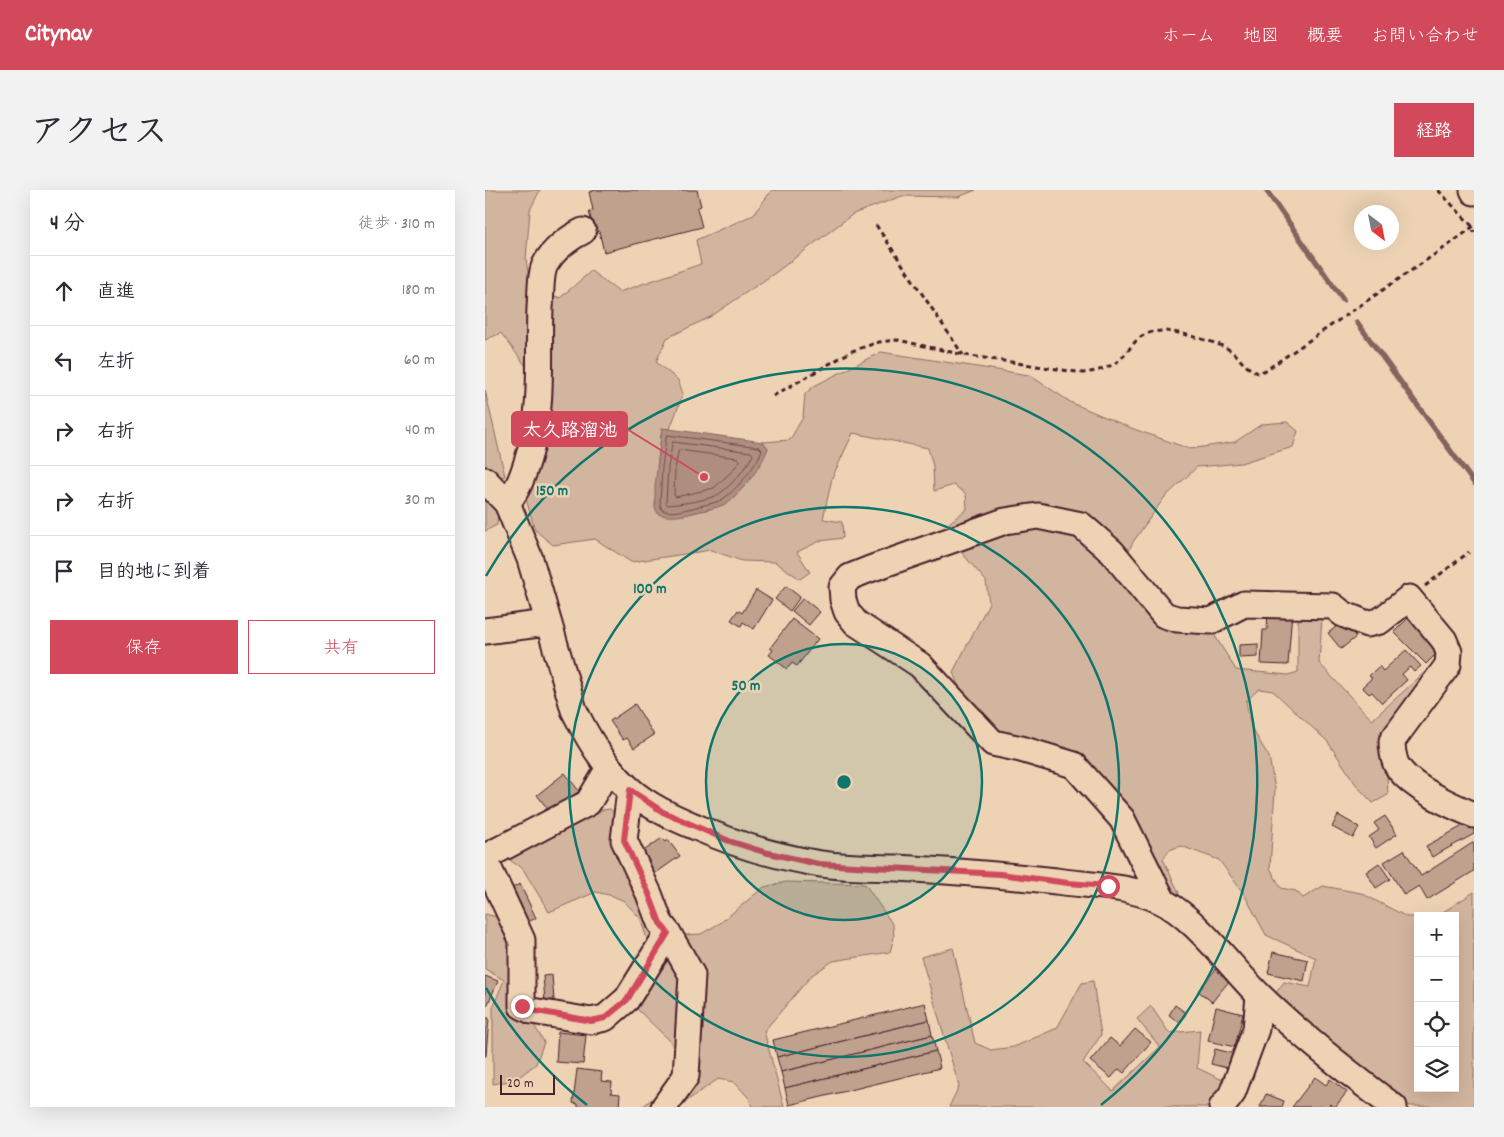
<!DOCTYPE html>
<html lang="ja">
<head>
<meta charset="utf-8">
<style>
	body { margin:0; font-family:Dekko,"Klee One",sans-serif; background:#f2f2f3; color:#2b2b33 }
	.controls { position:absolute; right:15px; bottom:15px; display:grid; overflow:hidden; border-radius:0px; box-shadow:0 5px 20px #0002 }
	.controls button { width:45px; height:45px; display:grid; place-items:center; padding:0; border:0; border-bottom:1px solid #e1e1e2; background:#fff; color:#2b2b33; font:25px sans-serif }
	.compass { position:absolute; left:869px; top:15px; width:45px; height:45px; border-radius:50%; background:#fff; box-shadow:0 5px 20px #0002; rotate:148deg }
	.scale { position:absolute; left:15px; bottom:12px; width:55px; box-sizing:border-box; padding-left:5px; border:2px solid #4a1f2b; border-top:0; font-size:14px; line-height:18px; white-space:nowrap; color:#4a1f2b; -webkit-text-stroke:4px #edd3b4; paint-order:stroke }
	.stop { position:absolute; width:15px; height:15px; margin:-11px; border:4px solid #d1495b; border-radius:50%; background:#fff }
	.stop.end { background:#d1495b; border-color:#fff; box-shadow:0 1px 5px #0008 }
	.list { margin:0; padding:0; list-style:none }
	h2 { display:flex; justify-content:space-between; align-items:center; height:65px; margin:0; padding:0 20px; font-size:21px }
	h2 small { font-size:16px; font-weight:400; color:#7c7c81 }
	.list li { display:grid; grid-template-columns:32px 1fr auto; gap:15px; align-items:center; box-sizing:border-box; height:70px; padding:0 20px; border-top:1px solid #e1e1e2 }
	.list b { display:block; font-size:19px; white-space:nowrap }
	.list em { font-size:16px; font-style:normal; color:#7c7c81 }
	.actions { display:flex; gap:10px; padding:15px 20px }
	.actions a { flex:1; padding:11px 0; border:1px solid #d1495b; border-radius:0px; text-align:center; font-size:18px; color:#d1495b }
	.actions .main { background:#d1495b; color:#fff }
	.icon { flex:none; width:28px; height:28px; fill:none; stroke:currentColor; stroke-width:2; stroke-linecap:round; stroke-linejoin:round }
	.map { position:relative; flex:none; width:989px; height:917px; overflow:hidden; border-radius:0px }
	header { display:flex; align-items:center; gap:30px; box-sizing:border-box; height:70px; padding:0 25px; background:#d1495b; color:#fff }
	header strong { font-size:24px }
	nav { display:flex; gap:28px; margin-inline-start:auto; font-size:18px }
	.intro { display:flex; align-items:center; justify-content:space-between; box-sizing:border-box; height:120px; padding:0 30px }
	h1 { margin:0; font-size:35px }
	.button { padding:12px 22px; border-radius:0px; background:#d1495b; color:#fff; font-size:18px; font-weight:700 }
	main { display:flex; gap:30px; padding:0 30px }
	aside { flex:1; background:#fff; border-radius:0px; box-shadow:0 5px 20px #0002 }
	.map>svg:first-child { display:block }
</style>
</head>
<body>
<header>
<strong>Citynav</strong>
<nav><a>ホーム</a><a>地図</a><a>概要</a><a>お問い合わせ</a></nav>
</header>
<div class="intro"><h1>アクセス</h1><a class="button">経路</a></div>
<main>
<aside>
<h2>4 分<small>徒歩 · 310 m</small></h2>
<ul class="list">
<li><svg class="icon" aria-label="ahead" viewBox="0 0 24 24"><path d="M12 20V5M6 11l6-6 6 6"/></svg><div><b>直進</b></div><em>180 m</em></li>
<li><svg class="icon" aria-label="left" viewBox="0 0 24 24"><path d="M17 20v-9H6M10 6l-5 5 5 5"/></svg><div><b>左折</b></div><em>60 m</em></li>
<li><svg class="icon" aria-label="right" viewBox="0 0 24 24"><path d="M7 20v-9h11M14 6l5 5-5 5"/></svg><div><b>右折</b></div><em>40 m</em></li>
<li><svg class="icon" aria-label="right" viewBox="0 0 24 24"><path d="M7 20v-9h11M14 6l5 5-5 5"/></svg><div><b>右折</b></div><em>30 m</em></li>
<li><svg class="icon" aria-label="arrive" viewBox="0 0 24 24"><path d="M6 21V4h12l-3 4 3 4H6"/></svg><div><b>目的地に到着</b></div></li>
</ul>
<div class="actions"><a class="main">保存</a><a>共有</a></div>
</aside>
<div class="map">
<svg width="989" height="917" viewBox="0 0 989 917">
	<rect width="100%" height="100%" fill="#edd3b4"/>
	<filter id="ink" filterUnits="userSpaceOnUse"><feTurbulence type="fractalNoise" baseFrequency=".02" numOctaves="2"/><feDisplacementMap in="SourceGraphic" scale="10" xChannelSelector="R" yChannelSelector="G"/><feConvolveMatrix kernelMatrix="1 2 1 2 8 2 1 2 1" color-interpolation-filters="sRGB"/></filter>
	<g filter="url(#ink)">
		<g fill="#d2b59e" stroke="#8e6a64">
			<path d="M 0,0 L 55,0 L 45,20 L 41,69 L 45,96 L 75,108 L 106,81 L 134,102 L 216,74 L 211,50 L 268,25 L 287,0 L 491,0 L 473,7 L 417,6 L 368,24 L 290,83 L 225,127 L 182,148 L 171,172 L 193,190 L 198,204 L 185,239 L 177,239 L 172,277 L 198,325 C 210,322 225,320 236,315 C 256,307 274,276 283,258 L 278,252 L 305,250 L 318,227 L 320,204 L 329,196 L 396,162 L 544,185 L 587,213 L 646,238 L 705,259 L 750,252 L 777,234 L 802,232 L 813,241 L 808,257 L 756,273 L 712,277 L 679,308 L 648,352 L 643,363 L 643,390 L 727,441 L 751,480 L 803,485 L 813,482 L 813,419 L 837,428 L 834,473 L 887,530 L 952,471 L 900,543 L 903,605 L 888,613 L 872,596 L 843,552 L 788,501 L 774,499 L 761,511 L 766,537 L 784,567 L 790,599 L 785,678 L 796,698 L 811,701 L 818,708 L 838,696 L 876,703 L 922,727 L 933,727 L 933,898 L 970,898 L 970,726 L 952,726 L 989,702 L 989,917 L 925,916 L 817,835 L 790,804 L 799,792 L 825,797 L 831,768 L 781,745 L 759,704 L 734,670 L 696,656 L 684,660 L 678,669 L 694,703 L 685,706 L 605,575 L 581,557 L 524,548 L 478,508 L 468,482 L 504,413 L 501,391 L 470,355 L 464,333 L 482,319 L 481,304 L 469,295 L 449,301 L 448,276 L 443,258 L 368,243 L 347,288 L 338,329 L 357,332 L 358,348 L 335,351 L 312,362 L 325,382 L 315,389 L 290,372 L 257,371 L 226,360 L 146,372 L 110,349 L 68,355 L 50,340 L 41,309 L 62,233 L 64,207 L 16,143 L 0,150 Z"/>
			<polygon points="0,200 20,286 9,289 0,280"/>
			<polygon points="0,304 13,321 12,335 0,341"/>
			<polygon points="125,619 137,631 151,697 200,745 216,744 235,733 279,697 301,692 380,694 408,735 409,747 405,762 348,771 327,785 279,841 299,917 267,917 264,908 249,892 233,889 203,910 197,917 157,917 193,888 193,869 185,851 152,819 148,790 163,752 155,728 139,711 128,706 111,702 64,722 38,679 20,667 109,621"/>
			<polygon points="0,724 13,727 27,748 33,819 49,835 59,852 51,874 30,890 8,894 8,817 19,790 0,779"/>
			<polygon points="468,758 490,853 506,860 529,857 572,838 597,793 608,791 616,845 598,872 628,901 675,857 652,829 666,816 684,843 715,840 712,878 740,891 733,917 464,917 474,896 436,767"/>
		</g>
		<path fill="#af8e80" stroke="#87625e" d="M 177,238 L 278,252 L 283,258 C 277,276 255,306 238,315 C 229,319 217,320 208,323 C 196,326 184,328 173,324 L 170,317 L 170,297 Z"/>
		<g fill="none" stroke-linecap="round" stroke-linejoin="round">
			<g stroke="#724b4d" stroke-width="1">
				<path d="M 182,245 L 274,257 L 277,260 C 272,275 249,304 234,311 C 227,314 216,315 208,318 C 198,320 186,324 177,320 L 175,315 L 177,277 Z"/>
				<path d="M 188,252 L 266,262 L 268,265 C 260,279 248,294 234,304 C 225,310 195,314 183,315 L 181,313 L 183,278 Z"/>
				<polygon points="194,260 253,268 255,271 247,281 229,298 191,307 189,305 190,279"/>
			</g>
			<g stroke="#87625e" stroke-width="5.5">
				<polyline points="781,0 858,110"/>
				<polyline points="872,132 989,293"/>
			</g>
		</g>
		<g fill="#bfa18e" stroke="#4a1f2b">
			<polygon points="111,0 212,0 216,16 212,18 217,37 119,62 114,41 109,43 104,21 108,20 104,2"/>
			<polygon points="301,396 315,407 305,421 290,409"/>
			<polygon points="271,400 287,410 269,439 258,432 256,436 246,430 253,420 257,423"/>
			<polygon points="318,408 335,422 324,435 307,421"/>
			<polygon points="783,419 807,420 803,475 776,474 778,440 782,440"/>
			<polygon points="924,427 955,460 941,474 909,442"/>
			<polygon points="307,429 333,449 312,476 307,473 302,479 284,465 288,460 285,458"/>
			<polygon points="859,431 871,447 856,459 843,443"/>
			<polygon points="773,454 773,467 754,468 754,455"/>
			<polygon points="921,460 936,476 929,482 925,477 917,484 922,490 897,513 887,502 884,504 877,497 887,488 884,486 894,476 898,481"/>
			<polygon points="150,514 169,545 149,558 142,548 138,550 125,531"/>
			<polygon points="80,583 94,601 66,623 52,605"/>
			<polygon points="853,625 874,637 868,648 847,637"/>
			<polygon points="900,626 912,644 891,658 884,647 894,640 889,633"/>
			<polygon points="985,632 989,638 989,644 947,667 941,656"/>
			<polygon points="177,648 181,652 183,650 195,666 168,685 153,665"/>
			<polygon points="989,652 989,681 942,710 934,696 919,705 899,672 919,660 936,686"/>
			<polygon points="894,673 905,689 891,698 881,682"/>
			<polygon points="35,694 51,728 41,733 25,699"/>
			<polygon points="788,762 823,770 819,791 783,783"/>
			<polygon points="731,779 745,790 727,812 713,801"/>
			<polygon points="67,785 69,810 60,811 58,786"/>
			<polygon points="0,786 13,791 2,816 0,816"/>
			<polygon points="440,813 444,830 292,867 288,850"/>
			<polygon points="690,815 701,823 695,833 684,825"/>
			<polygon points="731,817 758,824 750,857 723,851"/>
			<polygon points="0,828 4,828 1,866 0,866"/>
			<polygon points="444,830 447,845 296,882 292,867"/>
			<polygon points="650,839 666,852 639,883 634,879 626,888 605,871 625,848 635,856"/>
			<polygon points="73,842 101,845 98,874 71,872"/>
			<polygon points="447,845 451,861 300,898 296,882"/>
			<polygon points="730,859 750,864 746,879 726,874"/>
			<polygon points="451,861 455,878 304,915 300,898"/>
			<polygon points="92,879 117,882 116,891 127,892 126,903 135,904 134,917 93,917 93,914 88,913"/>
			<polygon points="830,887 841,895 845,889 862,902 850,917 845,914 843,917 807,917"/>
			<polygon points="781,904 799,911 797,917 775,917"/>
		</g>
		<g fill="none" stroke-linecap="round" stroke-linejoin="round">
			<g stroke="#4a1f2b" stroke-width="29">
				<g id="minor">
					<polyline points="988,0 989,2"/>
					<path d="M 0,290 L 22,313 L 45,369 L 89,520 C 103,549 120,577 144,599 C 163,616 187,627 211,637 C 249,654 289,666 330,673 C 357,678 385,677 412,678 C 465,681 518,685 571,691 C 607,696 641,695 674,710 C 709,725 747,779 775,806 C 817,847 862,882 909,917"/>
					<path d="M 22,313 C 33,300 38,285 43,269 C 59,218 53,170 55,118 C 56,106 55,82 61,73 C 70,58 84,48 98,41"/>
					<polyline points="0,441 62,433"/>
					<polyline points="145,600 139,650 164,704 175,733 183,743 207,785 201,886 179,917"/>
					<polyline points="0,667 103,613 124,578"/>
					<polyline points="0,670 37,750 37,816 47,821 106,831 120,828 142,809 183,743"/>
					<path d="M 678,711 L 637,629 L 589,575 L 536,559 L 508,553 L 435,475 L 371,433 L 362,422 L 358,410 L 357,397 L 365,387 L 385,379 L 520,331 L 553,326 L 596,335 L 627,362 L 679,425 L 692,429 L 726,431 L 759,414 L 848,416 L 858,424 L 882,434 L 895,431 L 924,408 L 959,450 L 964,462 L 963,475 L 907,551 C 907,559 908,566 911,574 C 922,596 967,616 989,625"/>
					<polyline points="737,917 747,904 771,839 774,806"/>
				</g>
			</g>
			<g stroke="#4a1f2b" stroke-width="3" stroke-dasharray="5 4" stroke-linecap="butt">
				<polyline points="953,0 988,37 989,43"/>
				<polyline points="391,35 478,165"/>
				<path d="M 288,206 L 367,161 L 394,152 L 413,150 L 479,165 L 598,183 C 615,181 630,177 642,162 C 645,158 648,154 652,150 C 659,143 669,141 680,141 C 691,141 735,153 743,159 C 756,168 757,176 773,183 L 781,180 L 965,54 L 989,36"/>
				<polyline points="940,396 984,362"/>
			</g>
			<use href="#minor" stroke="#edd3b4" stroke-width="25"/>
		</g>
	</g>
	<g fill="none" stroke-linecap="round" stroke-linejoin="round" filter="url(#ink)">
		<polyline stroke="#d1495b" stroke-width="6" points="37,816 47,820 106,831 120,828 142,810 183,743 175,733 164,704 139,650 145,600 178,622 244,651 279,662 333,674 515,684 583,693 623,696"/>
	</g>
	<circle cx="359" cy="592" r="138" fill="#0f766e" fill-opacity=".12"/>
	<g fill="none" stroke="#0f766e" stroke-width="2.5">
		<circle cx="359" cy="592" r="138"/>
		<circle cx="359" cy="592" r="275"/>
		<path d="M102 915A413 413 0 0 1 1 798M1 386A413 413 0 1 1 616 915"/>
	</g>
	<circle cx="359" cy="592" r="8" fill="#0f766e" stroke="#edd3b4" stroke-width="2.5"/>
	<g font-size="15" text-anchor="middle" font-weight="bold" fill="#0f766e" stroke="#edd3b4" stroke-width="5" stroke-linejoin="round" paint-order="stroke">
		<text x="67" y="305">150 m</text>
		<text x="165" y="403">100 m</text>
		<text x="261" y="500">50 m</text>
	</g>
	<path fill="none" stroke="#d1495b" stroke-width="2" d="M219 287L142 239"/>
	<circle fill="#d1495b" stroke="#edd3b4" stroke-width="2" cx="219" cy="287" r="5"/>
	<rect fill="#d1495b" stroke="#d1495b" stroke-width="2" x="27" y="222" width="115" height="34" rx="5"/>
	<g font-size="19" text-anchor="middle" font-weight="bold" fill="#fff">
		<text x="85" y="246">太久路溜池</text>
	</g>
</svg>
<div class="controls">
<button>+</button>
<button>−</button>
<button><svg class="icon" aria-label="locate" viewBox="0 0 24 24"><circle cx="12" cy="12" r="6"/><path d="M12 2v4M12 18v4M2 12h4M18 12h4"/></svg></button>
<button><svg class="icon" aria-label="layers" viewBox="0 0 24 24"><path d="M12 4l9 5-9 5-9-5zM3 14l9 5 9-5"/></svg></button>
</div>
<svg class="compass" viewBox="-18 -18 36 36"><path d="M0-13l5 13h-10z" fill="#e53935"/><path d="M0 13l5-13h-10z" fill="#7c7c81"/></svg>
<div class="scale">20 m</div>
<div class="stop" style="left:623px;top:696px"></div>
<div class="stop end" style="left:37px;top:816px"></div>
</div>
</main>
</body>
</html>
